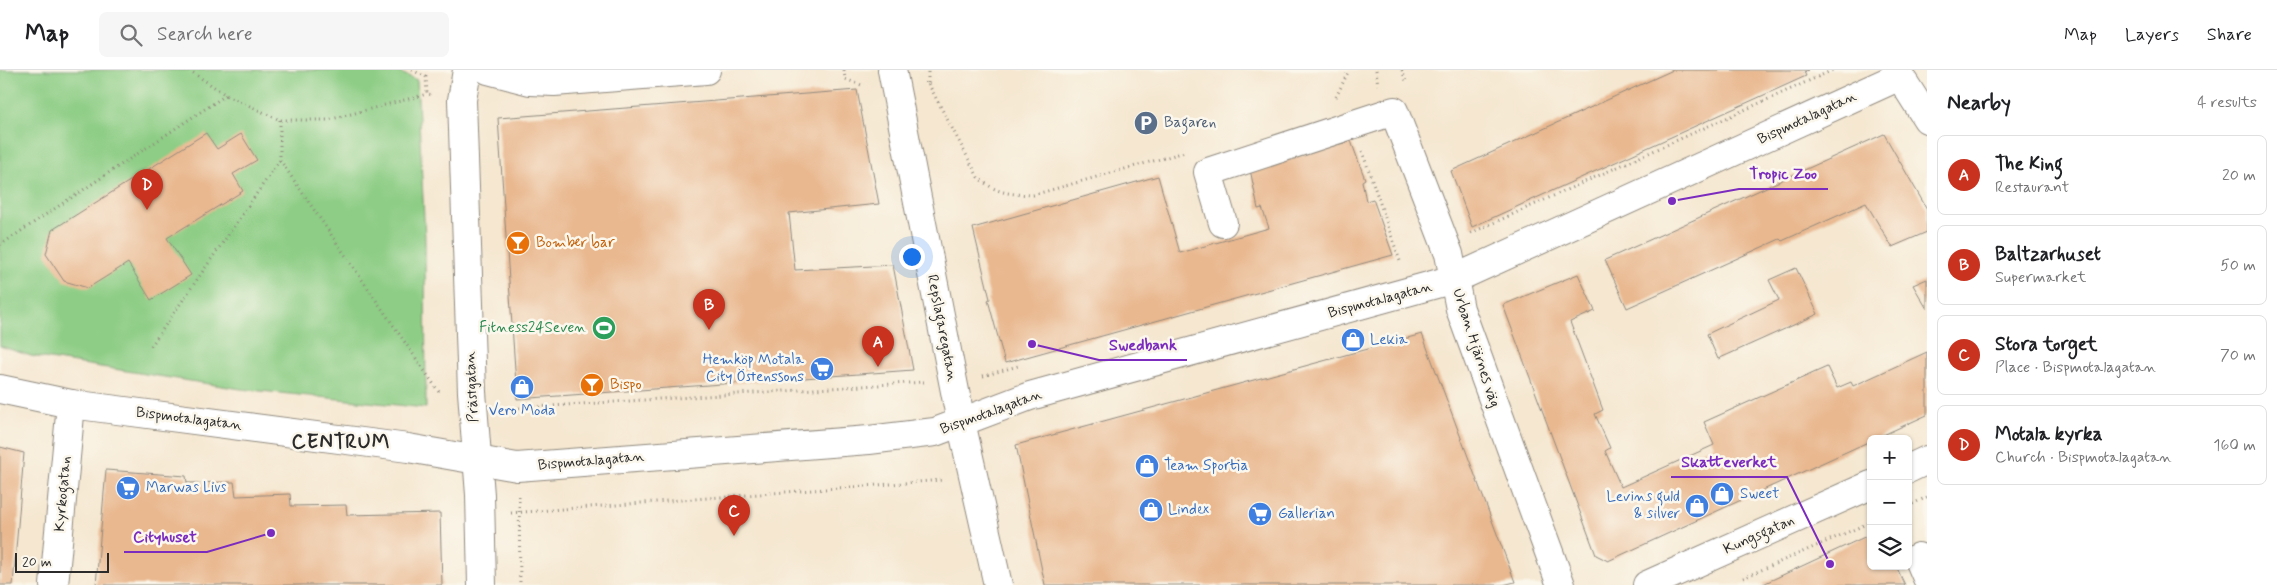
<!DOCTYPE html>
<html lang="en">
<head>
<meta charset="utf-8">
<style>
	body { margin:0; font-family:Mynerve,sans-serif; background:#f6f6f6; color:#202124 }
	.controls { position:absolute; right:15px; bottom:15px; display:grid; overflow:hidden; border-radius:8px; box-shadow:0 1px 4px #0004 }
	.controls button { width:45px; height:45px; display:grid; place-items:center; padding:0; border:0; border-bottom:1px solid #e0e0e0; background:#fff; color:#202124; font:25px sans-serif }
	.scale { position:absolute; left:15px; bottom:12px; width:94px; box-sizing:border-box; padding-left:5px; border:2px solid #2b2b2b; border-top:0; font-size:14px; line-height:18px; white-space:nowrap; color:#2b2b2b; -webkit-text-stroke:4px #fbf7ec; paint-order:stroke }
	.you { position:absolute; left:911px; top:186px; width:18px; height:18px; margin:-12px; border:4px solid #fff; border-radius:50%; background:#1a73e8; box-shadow:0 0 0 8px #1a73e833 }
	.badge { display:grid; place-items:center; width:32px; height:32px; border-radius:50%; background:#c8321e; color:#fff; font-size:16px; font-weight:700 }
	.pin { position:absolute; translate:-50% -41px; filter:drop-shadow(0 1px 2px #0008) }
	.pin::after { content:''; position:absolute; top:26px; width:18px; height:15px; background:inherit; clip-path:polygon(0 0,100% 0,50% 100%) }
	.list { margin:0; padding:0; list-style:none }
	h2 { display:flex; justify-content:space-between; align-items:center; height:65px; margin:0; padding:0 20px; font-size:21px }
	h2 small { font-size:16px; font-weight:400; color:#757577 }
	.list li { display:grid; grid-template-columns:32px 1fr auto; gap:15px; align-items:center; box-sizing:border-box; height:80px; margin:0 10px 10px; padding:0 10px; border:1px solid #e0e0e0; border-radius:8px }
	.list b { display:block; font-size:19px; white-space:nowrap }
	.list p { margin:0; font-size:16px; white-space:nowrap; color:#757577 }
	.list em { font-size:16px; font-style:normal; color:#757577 }
	.icon { flex:none; width:28px; height:28px; fill:none; stroke:currentColor; stroke-width:2; stroke-linecap:round; stroke-linejoin:round }
	.map { position:relative; flex:none; width:1927px; height:515px; overflow:hidden }
	header { display:flex; align-items:center; gap:30px; box-sizing:border-box; height:70px; padding:0 25px; background:#fff; border-bottom:1px solid #e0e0e0 }
	header strong { font-size:24px }
	nav { display:flex; gap:28px; margin-inline-start:auto; font-size:18px }
	.search { width:350px; height:45px; background:#f6f6f6; display:flex; align-items:center; gap:12px; box-sizing:border-box; padding:0 18px; border-radius:8px; color:#757577; font-size:19px }
	main { display:flex }
	aside { flex:1; background:#fff }
	.map>svg:first-child { display:block }
</style>
</head>
<body>
<header>
<strong>Map</strong>
<div class="search"><svg class="icon" aria-label="search" viewBox="0 0 24 24"><circle cx="10" cy="10" r="6"/><path d="M15 15l6 6"/></svg>Search here</div>
<nav><a>Map</a><a>Layers</a><a>Share</a></nav>
</header>
<main>
<div class="map">
<svg width="1927" height="515" viewBox="0 0 1927 515">
	<rect width="100%" height="100%" fill="#fbf7ec"/>
	<filter id="ink" filterUnits="userSpaceOnUse"><feTurbulence type="fractalNoise" baseFrequency=".02" numOctaves="2"/><feDisplacementMap in="SourceGraphic" scale="10" xChannelSelector="R" yChannelSelector="G"/><feConvolveMatrix kernelMatrix="1 2 1 2 8 2 1 2 1" color-interpolation-filters="sRGB"/></filter>
	<filter id="wash" filterUnits="userSpaceOnUse"><feTurbulence type="fractalNoise" baseFrequency=".0096" numOctaves="4" result="noise"/><feDisplacementMap in="SourceGraphic" scale="20" xChannelSelector="R" yChannelSelector="G"/><feGaussianBlur stdDeviation="1.12" result="paint"/><feColorMatrix in="noise" values="0 0 0 0 0 0 0 0 0 0 0 0 0 0 0 0 0 1.4 0 .05"/><feComposite in="paint" operator="in"/></filter>
	<g filter="url(#wash)">
		<rect width="100%" height="100%" fill="#f5e7d0"/>
		<polygon fill="#8dcd85" stroke="#5c7c58" points="0,0 394,0 417,10 425,168 426,338 241,319 31,286 0,276"/>
		<g id="blocks">
			<g fill="#e9b88f">
				<polygon points="1673,0 1809,0 1804,2 1806,6 1472,157 1451,101"/>
				<polygon points="857,20 879,134 789,143 795,200 893,195 913,300 517,329 498,48"/>
				<polygon points="206,63 217,79 241,64 257,90 233,104 243,121 167,168 191,205 151,230 128,193 88,218 64,211 46,184 52,160"/>
				<polygon points="1884,64 1927,139 1927,162 1892,177 1866,133 1782,171 1780,169 1627,238 1605,190"/>
				<polygon points="1351,71 1365,109 1362,111 1366,131 1373,129 1393,185 1005,293 988,230 990,229 973,158 1158,106 1180,183 1269,158 1262,138 1258,139 1250,99"/>
				<polygon points="1796,198 1818,244 1718,289 1707,264 1779,230 1769,210"/>
				<polygon points="1578,204 1595,241 1570,252 1603,340 1595,344 1610,378 1605,381 1621,417 1714,375 1704,352 1827,297 1837,318 1851,312 1853,316 1927,282 1927,345 1608,491 1596,485 1503,235"/>
				<polygon points="1927,209 1927,239 1913,215"/>
				<polygon points="1422,264 1515,512 1503,515 1045,515 1016,375"/>
				<polygon points="0,377 24,383 13,515 0,515"/>
				<polygon points="106,400 186,406 187,413 234,412 236,426 290,424 291,436 346,435 347,445 440,443 442,515 96,515"/>
				<polygon points="1871,464 1871,496 1896,496 1905,515 1761,515"/>
			</g>
		</g>
	</g>
	<g filter="url(#ink)">
		<use href="#blocks" fill-opacity="0" stroke="#90897e" stroke-width="1"/>
		<g fill="none" stroke-linecap="round" stroke-linejoin="round">
			<g stroke="#90897e" stroke-width="30">
				<g id="minor">
					<polyline points="467,0 462,30 472,322 480,425 482,515"/>
					<polyline points="488,0 530,11 554,12 706,0"/>
					<polyline points="892,0 961,352 998,515"/>
					<polyline points="1896,0 1927,49"/>
					<polyline points="1223,153 1208,102 1394,41 1449,184 1460,239 1561,515"/>
					<polyline points="0,319 71,334 408,378 517,397 869,370 935,362 1030,326 1454,209 1900,6"/>
					<polyline points="1908,399 1927,390"/>
					<polyline points="1918,487 1927,508"/>
					<polyline points="54,515 71,334"/>
					<polyline points="1647,515 1871,415"/>
				</g>
			</g>
			<g stroke="#90897e" stroke-width="3" stroke-dasharray="1 4" stroke-linecap="butt">
				<polyline points="189,0 226,25 280,50 328,50 427,24"/>
				<polyline points="412,0 426,7 427,24 434,25"/>
				<polyline points="844,0 845,9 864,16"/>
				<polyline points="1376,0 1378,15"/>
				<polyline points="1402,0 1407,14"/>
				<path d="M 924,13 L 928,13 L 978,107 C 996,124 1009,124 1033,125 L 1185,82"/>
				<polyline points="928,13 928,0"/>
				<polyline points="1336,27 1349,0"/>
				<polyline points="280,50 280,90 439,322 442,322"/>
				<polyline points="1362,81 1400,191 1403,190"/>
				<polyline points="1471,163 1833,0"/>
				<polyline points="0,175 226,25"/>
				<polyline points="151,276 280,90"/>
				<polyline points="983,306 1018,296"/>
				<polyline points="504,339 924,312"/>
				<polyline points="519,426 520,515"/>
				<polyline points="1908,436 1927,427"/>
				<polyline points="511,443 943,410"/>
				<polyline points="1743,508 1871,452"/>
			</g>
			<use href="#minor" stroke="#fff" stroke-width="28"/>
		</g>
	</g>
	<defs>
		<g id="parking-disc" transform="scale(1.25)"><circle r="9.5" fill="#5c6f8a" stroke="#fbf7ec"/><path d="M-3.5-5.5H1a3.5 3.5 0 0 1 0 7H-1V5.5H-3.5ZM-1-3.4V-.6H.8a1.4 1.4 0 0 0 0-2.8Z" fill="#fff"/></g>
		<g id="bar-disc" transform="scale(1.25)"><circle r="9.5" fill="#e8710a" stroke="#fbf7ec"/><path d="M-6-5H6L.8 .8V4.5H3.5V6h-7V4.5H-.8V.8Z" fill="#fff"/></g>
		<g id="stadium-disc" transform="scale(1.25)"><circle r="9.5" fill="#2e9e5b" stroke="#fbf7ec"/><path d="M0-5a6.5 5 0 1 0 0 10a6.5 5 0 1 0 0-10ZM-3.5-1.8h7v3.6h-7Z" fill="#fff"/></g>
		<g id="shop-disc" transform="scale(1.25)"><circle r="9.5" fill="#3f7fe0" stroke="#fbf7ec"/><path d="M-5-2.5h2.3a2.7 3.5 0 0 1 5.4 0H5L5.5 6h-11ZM-1.5-2.5h3a1.5 2.3 0 0 0-3 0Z" fill="#fff"/></g>
		<g id="supermarket-disc" transform="scale(1.25)"><circle r="9.5" fill="#3f7fe0" stroke="#fbf7ec"/><path d="M-6-5.5h2.5l.6 2H6L4.5 2H-2.5L-4.4-4H-6ZM-1.5 3.2a1.3 1.3 0 1 0 .1 0ZM3 3.2a1.3 1.3 0 1 0 .1 0Z" fill="#fff"/></g>
	</defs>
	<g fill-rule="evenodd">
		<use href="#parking-disc" x="1146" y="53"/>
		<use href="#bar-disc" x="518" y="173"/>
		<use href="#stadium-disc" x="604" y="258"/>
		<use href="#shop-disc" x="1353" y="270"/>
		<use href="#supermarket-disc" x="822" y="299"/>
		<use href="#bar-disc" x="592" y="315"/>
		<use href="#shop-disc" x="522" y="317"/>
		<use href="#shop-disc" x="1147" y="396"/>
		<use href="#supermarket-disc" x="128" y="418"/>
		<use href="#shop-disc" x="1722" y="424"/>
		<use href="#shop-disc" x="1697" y="436"/>
		<use href="#shop-disc" x="1151" y="440"/>
		<use href="#supermarket-disc" x="1260" y="444"/>
	</g>
	<g text-anchor="middle" dominant-baseline="central" stroke-width="5" stroke-linejoin="round" paint-order="stroke">
		<g font-size="15" fill="#2b2b2b" stroke="#fbf7ec">
			<text transform="translate(1807 48) rotate(-25)">Bispmotalagatan</text>
			<text transform="translate(1380 230) rotate(-15)">Bispmotalagatan</text>
			<text transform="translate(942 258) rotate(79)">Repslagaregatan</text>
			<text transform="translate(1476 278) rotate(72)">Urban Hjärnes väg</text>
			<text transform="translate(472 317) rotate(-93)">Prästgatan</text>
			<text transform="translate(991 342) rotate(-20)">Bispmotalagatan</text>
			<text transform="translate(189 349) rotate(7)">Bispmotalagatan</text>
			<text transform="translate(591 391) rotate(-5)">Bispmotalagatan</text>
			<text transform="translate(63 424) rotate(-85)">Kyrkogatan</text>
			<text transform="translate(1759 465) rotate(-24)">Kungsgatan</text>
		</g>
		<g font-size="15" fill="#4e5e75" stroke="#fbf7ec" text-anchor="start">
			<text x="1164" y="53">Bagaren</text>
		</g>
		<g font-size="15" fill="#c56008" stroke="#fbf7ec" text-anchor="start">
			<text x="536" y="173">Bomber bar</text>
			<text x="610" y="315">Bispo</text>
		</g>
		<g font-size="15" fill="#27864d" stroke="#fbf7ec" text-anchor="end">
			<text x="586" y="258">Fitness24Seven</text>
		</g>
		<g font-size="15" fill="#366cbe" stroke="#fbf7ec" text-anchor="start">
			<text x="1370" y="270">Lekia</text>
			<text x="804" y="290" text-anchor="end">Hemköp Motala<tspan x="804" dy="17">City Östenssons</tspan></text>
			<text x="522" y="341" text-anchor="middle">Vero Moda</text>
			<text x="1164" y="396">Team Sportia</text>
			<text x="146" y="418">Marwas Livs</text>
			<text x="1740" y="424">Sweet</text>
			<text x="1680" y="427" text-anchor="end">Levins guld<tspan x="1680" dy="17">&amp; silver</tspan></text>
			<text x="1168" y="440">Lindex</text>
			<text x="1278" y="444">Gallerian</text>
		</g>
		<g font-size="20" font-weight="bold" letter-spacing="1" fill="#2b2b2b" stroke="#fbf7ec">
			<text x="341" y="372">CENTRUM</text>
		</g>
	</g>
	<path fill="none" stroke="#7b2cbf" stroke-width="2" d="M1672 131L1739 119H1828M1032 274L1099 290H1187M1830 494L1787 407H1671M271 463L207 482H124"/>
	<g fill="#7b2cbf" stroke="#fbf7ec" stroke-width="2">
		<circle cx="1672" cy="131" r="5"/>
		<circle cx="1032" cy="274" r="5"/>
		<circle cx="1830" cy="494" r="5"/>
		<circle cx="271" cy="463" r="5"/>
	</g>
	<g font-size="16" text-anchor="middle" font-weight="bold" fill="#7b2cbf" stroke="#fbf7ec" stroke-width="5" stroke-linejoin="round" paint-order="stroke">
		<text x="1783" y="109">Tropic Zoo</text>
		<text x="1143" y="280">Swedbank</text>
		<text x="1729" y="397">Skatteverket</text>
		<text x="165" y="472">Cityhuset</text>
	</g>
</svg>
<div class="controls">
<button>+</button>
<button>−</button>
<button><svg class="icon" aria-label="layers" viewBox="0 0 24 24"><path d="M12 4l9 5-9 5-9-5zM3 14l9 5 9-5"/></svg></button>
</div>
<div class="scale">20 m</div>
<div class="you"></div>
<div class="pin badge" style="left:878px;top:297px">A</div>
<div class="pin badge" style="left:709px;top:260px">B</div>
<div class="pin badge" style="left:734px;top:466px">C</div>
<div class="pin badge" style="left:147px;top:140px">D</div>
</div>
<aside>
<h2>Nearby<small>4 results</small></h2>
<ul class="list">
<li><span class="badge">A</span><div><b>The King</b><p>Restaurant</p></div><em>20 m</em></li>
<li><span class="badge">B</span><div><b>Baltzarhuset</b><p>Supermarket</p></div><em>50 m</em></li>
<li><span class="badge">C</span><div><b>Stora torget</b><p>Place · Bispmotalagatan</p></div><em>70 m</em></li>
<li><span class="badge">D</span><div><b>Motala kyrka</b><p>Church · Bispmotalagatan</p></div><em>160 m</em></li>
</ul>
</aside>
</main>
</body>
</html>
